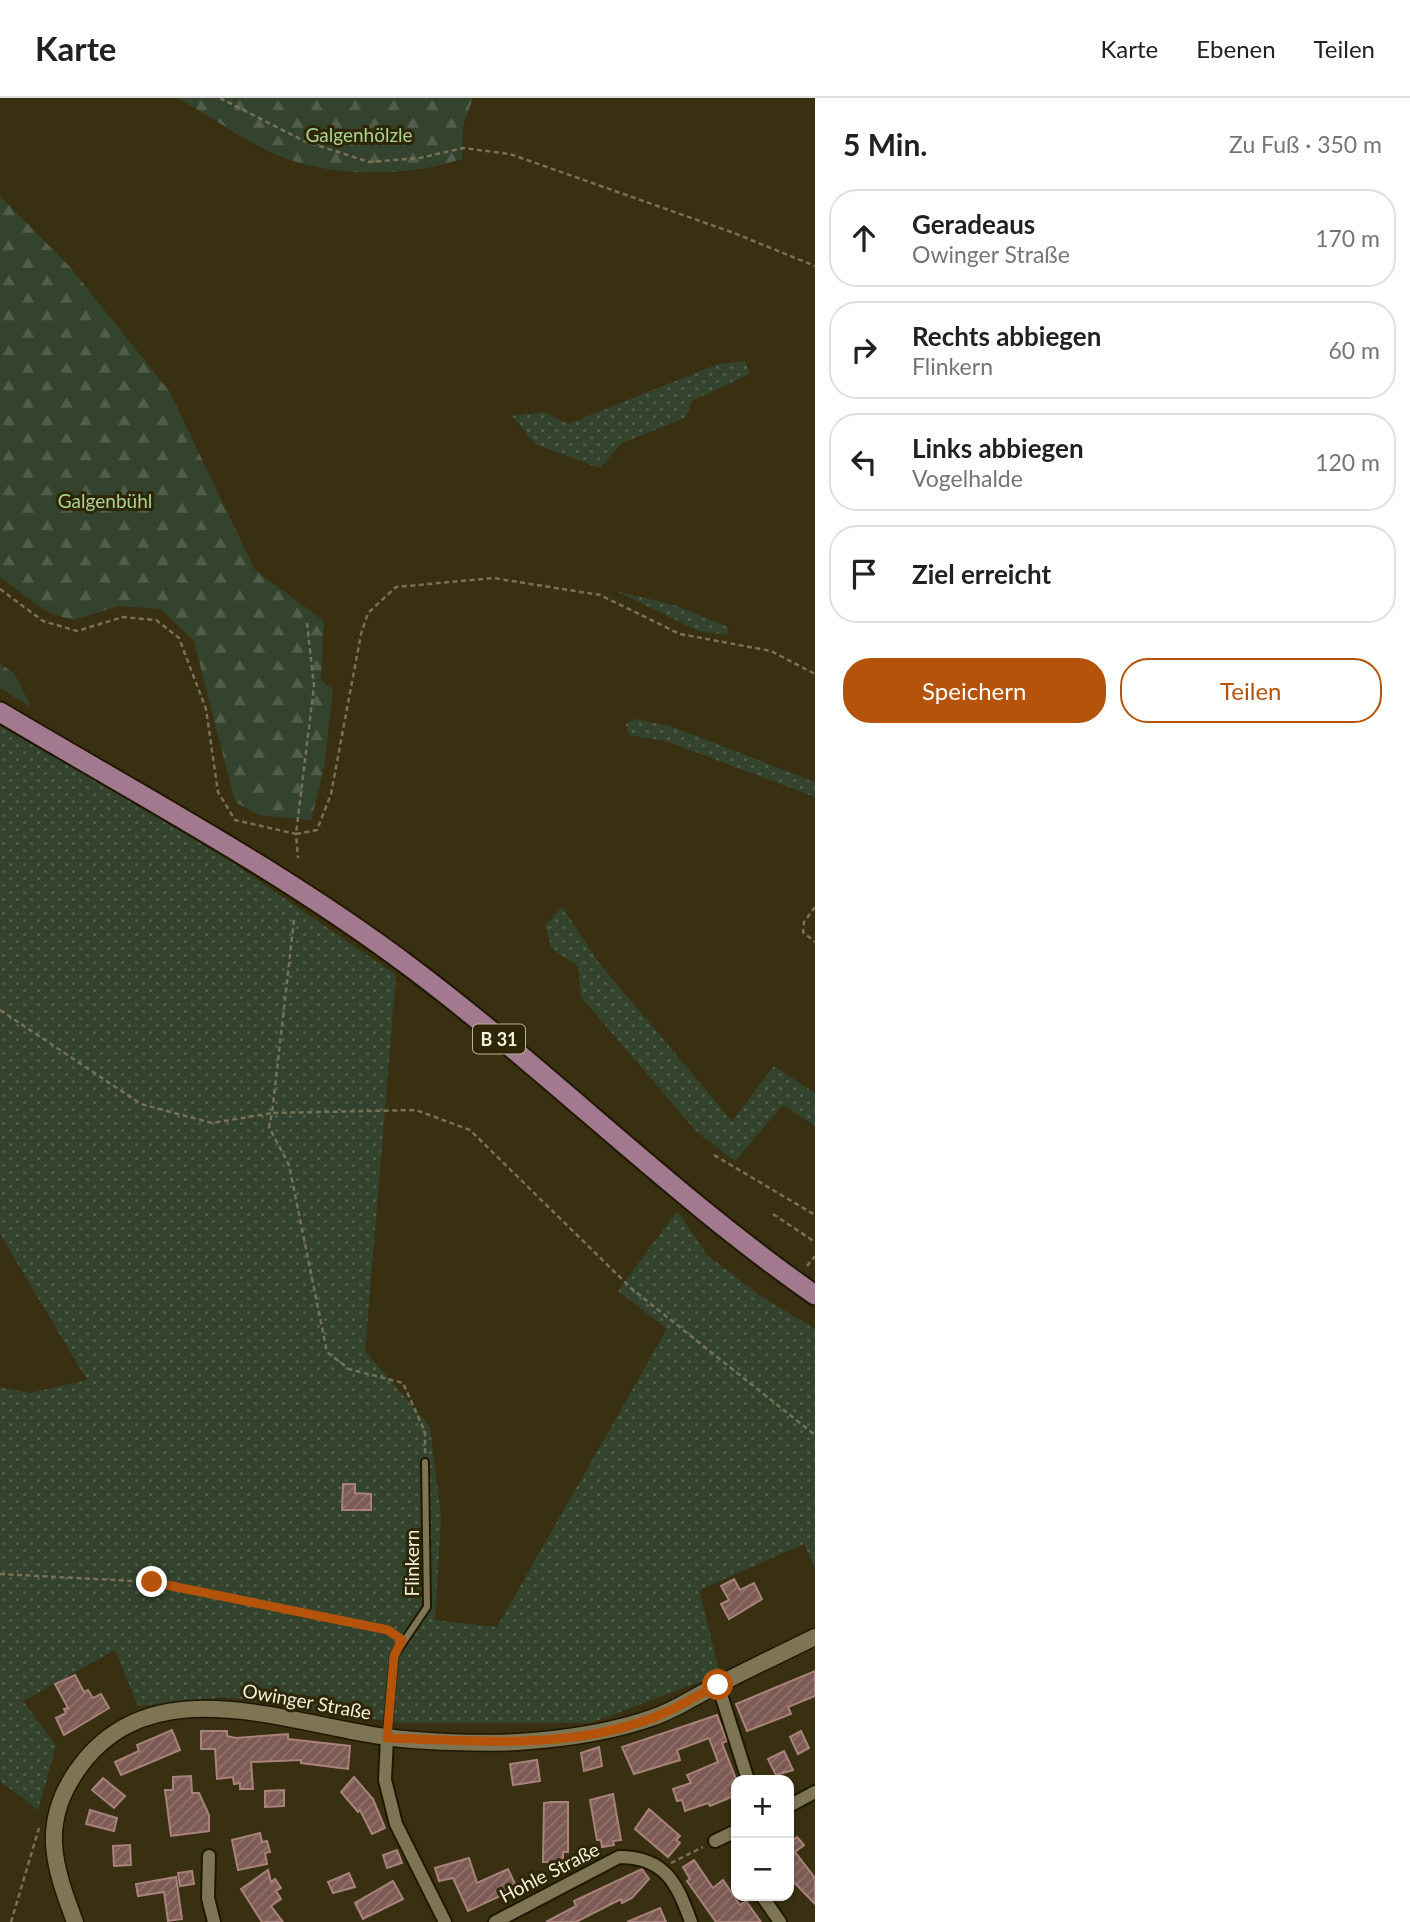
<!DOCTYPE html>
<html lang="de">
<head>
<meta charset="utf-8">
<style>
	body { margin:0; font-family:Lato,sans-serif; background:#f2f2f2; color:#202124 }
	.controls { position:absolute; right:21px; bottom:21px; display:grid; overflow:hidden; border-radius:14px; box-shadow:0 2px 5px #0004 }
	.controls button { width:63px; height:63px; display:grid; place-items:center; padding:0; border:0; border-bottom:2px solid #e0e0e0; background:#fff; color:#202124; font:35px sans-serif }
	.stop { position:absolute; width:21px; height:21px; margin:-16px; border:5px solid #b45309; border-radius:50%; background:#fff }
	.stop.end { background:#b45309; border-color:#fff; box-shadow:0 2px 7px #0008 }
	.list { margin:0; padding:0; list-style:none }
	h2 { display:flex; justify-content:space-between; align-items:center; height:91px; margin:0; padding:0 28px; font-size:30px }
	h2 small { font-size:23px; font-weight:400; color:#757577 }
	.list li { display:grid; grid-template-columns:46px 1fr auto; gap:21px; align-items:center; box-sizing:border-box; height:98px; margin:0 14px 14px; padding:0 14px; border:2px solid #e0e0e0; border-radius:28px }
	.list b { display:block; font-size:26px; white-space:nowrap }
	.list p { margin:0; font-size:23px; white-space:nowrap; color:#757577 }
	.list em { font-size:23px; font-style:normal; color:#757577 }
	.actions { display:flex; gap:14px; padding:21px 28px }
	.actions a { flex:1; padding:16px 0; border:2px solid #b45309; border-radius:28px; text-align:center; font-size:24px; color:#b45309 }
	.actions .main { background:#b45309; color:#fff }
	.icon { flex:none; width:38px; height:38px; fill:none; stroke:currentColor; stroke-width:2; stroke-linecap:round; stroke-linejoin:round }
	.map { position:relative; flex:none; width:815px; height:1824px; overflow:hidden }
	header { display:flex; align-items:center; gap:42px; box-sizing:border-box; height:98px; padding:0 35px; background:#fff; border-bottom:2px solid #e0e0e0 }
	header strong { font-size:33px }
	nav { display:flex; gap:38px; margin-inline-start:auto; font-size:24px }
	main { display:flex }
	aside { flex:1; background:#fff }
	.map>svg:first-child { display:block }
</style>
</head>
<body>
<header>
<strong>Karte</strong>
<nav><a>Karte</a><a>Ebenen</a><a>Teilen</a></nav>
</header>
<main>
<div class="map">
<svg width="815" height="1824" viewBox="0 0 815 1824">
	<defs>
		<pattern id="grass-dots" width="8" height="8" patternUnits="userSpaceOnUse" patternTransform="scale(1.75)"><rect width="8" height="8" fill="#34432d"/><path d="M2 2h.1M6 6h.1" fill="none" stroke="#525e4b" stroke-width="1.8" stroke-linecap="round"/></pattern>
		<pattern id="forest-firs" width="22" height="20" patternUnits="userSpaceOnUse" patternTransform="scale(1.75)"><rect width="22" height="20" fill="#34432d"/><path d="M5 1l3.5 6h-7zM16 11l3.5 6h-7z" fill="#525e4b"/></pattern>
		<pattern id="building-hatch" width="6" height="6" patternUnits="userSpaceOnUse" patternTransform="scale(1.75)"><rect width="6" height="6" fill="#7e5a54"/><path d="M-1 1l2-2M0 6l6-6M5 7l2-2" fill="none" stroke="#91726c"/></pattern>
	</defs>
	<rect width="100%" height="100%" fill="#383011"/>
	<g fill="url(#grass-dots)">
		<polygon points="745,263 750,276 692,303 685,320 622,345 600,370 535,346 512,318 544,314 568,326 718,266"/>
		<polygon points="616,493 674,507 728,529 729,537 698,533"/>
		<polygon points="634,621 670,628 815,684 815,699 669,644 629,637 626,626"/>
		<polygon points="0,626 227,761 396,877 365,1253 430,1329 441,1419 435,1522 497,1529 667,1231 618,1193 677,1113 707,1157 759,1197 815,1231 815,1470 804,1446 699,1492 720,1576 591,1625 401,1625 226,1599 138,1608 115,1552 23,1603 56,1648 38,1712 0,1683 0,1289 30,1295 87,1282 0,1136"/>
		<polygon points="562,809 599,865 732,1023 774,968 815,995 815,1028 783,1007 735,1063 696,1033 581,899 578,868 552,851 545,828"/>
	</g>
	<g fill="url(#forest-firs)">
		<path d="M 178,0 L 473,0 L 463,28 L 462,61 C 402,81 319,80 262,50 C 233,35 206,16 178,0 Z"/>
		<polygon points="0,98 70,169 169,293 255,472 324,523 321,582 333,592 324,670 311,722 259,717 235,704 194,543 161,511 119,508 73,522 49,515 0,479"/>
		<polygon points="0,566 14,575 31,609 0,590"/>
	</g>
	<g fill="url(#building-hatch)" stroke="#a8827b" stroke-width="2">
		<polygon points="343,1386 355,1386 355,1395 371,1396 371,1412 342,1412"/>
		<polygon points="734,1481 740,1492 754,1485 762,1501 729,1521 721,1506 729,1502 721,1488"/>
		<polygon points="815,1573 815,1598 788,1609 791,1616 747,1633 736,1606"/>
		<polygon points="75,1577 84,1594 88,1592 93,1600 101,1596 109,1610 64,1637 56,1620 66,1615 64,1611 68,1610 55,1586"/>
		<polygon points="717,1617 727,1643 722,1645 736,1681 736,1697 710,1708 708,1705 685,1713 682,1702 677,1703 673,1691 691,1685 687,1677 718,1664 709,1640 677,1652 680,1662 634,1676 622,1649"/>
		<polygon points="172,1632 180,1652 121,1677 115,1664 139,1653 137,1647"/>
		<polygon points="201,1633 227,1633 227,1638 236,1640 288,1636 288,1641 350,1648 348,1671 301,1665 301,1662 251,1664 253,1691 240,1691 240,1685 234,1686 233,1679 217,1681 215,1651 201,1651"/>
		<polygon points="801,1633 809,1650 798,1656 790,1639"/>
		<polygon points="599,1649 602,1668 584,1673 581,1655"/>
		<polygon points="784,1653 793,1672 776,1677 768,1661"/>
		<polygon points="537,1662 540,1683 513,1687 510,1666"/>
		<polygon points="191,1678 192,1695 199,1695 209,1717 209,1733 171,1738 165,1692 173,1692 173,1679"/>
		<polygon points="354,1679 373,1701 385,1730 372,1736 360,1712 358,1714 341,1694"/>
		<polygon points="103,1680 125,1698 114,1710 92,1692"/>
		<polygon points="284,1692 284,1708 265,1709 265,1693"/>
		<polygon points="613,1696 621,1742 613,1743 614,1747 602,1749 601,1742 597,1742 590,1702"/>
		<polygon points="551,1704 568,1704 568,1754 563,1754 563,1773 548,1773 548,1764 543,1764 544,1705"/>
		<polygon points="649,1711 680,1738 676,1742 680,1745 668,1759 635,1731"/>
		<polygon points="90,1712 117,1720 114,1733 86,1726"/>
		<polygon points="260,1735 262,1744 267,1743 270,1754 265,1755 267,1766 238,1772 232,1742"/>
		<polygon points="797,1739 804,1747 795,1754 815,1780 815,1806 789,1779 789,1745"/>
		<polygon points="130,1747 131,1767 114,1768 113,1748"/>
		<polygon points="397,1752 402,1765 387,1770 383,1757"/>
		<polygon points="469,1760 477,1785 508,1771 517,1790 468,1813 453,1780 439,1783 435,1770"/>
		<polygon points="694,1762 713,1790 723,1782 740,1807 746,1803 761,1824 716,1824 687,1783 690,1781 683,1769"/>
		<polygon points="642,1771 649,1781 632,1800 622,1805 621,1801 576,1824 546,1824 576,1808 574,1803"/>
		<polygon points="268,1772 271,1784 275,1781 281,1790 276,1793 281,1801 271,1808 283,1824 262,1824 241,1791"/>
		<polygon points="192,1773 194,1786 180,1788 178,1775"/>
		<polygon points="349,1775 355,1789 333,1795 328,1784"/>
		<polygon points="176,1779 182,1821 168,1823 164,1794 138,1798 136,1786"/>
		<polygon points="393,1783 403,1801 363,1821 355,1805"/>
		<polygon points="660,1810 666,1824 627,1824"/>
	</g>
	<g fill="none" stroke-linecap="round" stroke-linejoin="round">
		<g stroke="#1f1800" stroke-width="10">
			<polyline id="lane" points="387,1638 394,1558 427,1509 425,1364"/>
		</g>
		<g stroke="#1f1800" stroke-width="16">
			<g id="street">
				<polyline points="718,1587 748,1682"/>
				<polyline points="387,1640 385,1682 396,1726 445,1824"/>
				<polyline points="789,1708 815,1694"/>
				<polyline points="715,1743 736,1733"/>
				<polyline points="209,1758 208,1800 214,1824"/>
				<polyline points="762,1798 780,1824"/>
				<path d="M 495,1824 L 619,1759 C 665,1759 677,1785 691,1824"/>
			</g>
		</g>
		<g stroke="#1f1800" stroke-width="19">
			<path id="secondary" d="M 75,1824 C 54,1768 40,1727 76,1674 C 148,1567 284,1625 386,1639 C 421,1644 483,1646 518,1644 C 564,1641 610,1635 654,1619 C 673,1613 692,1600 710,1591 C 745,1573 780,1556 815,1539"/>
		</g>
		<g stroke="#1f1800" stroke-width="23">
			<path id="primary" d="M 0,614 C 139,697 283,773 413,871 C 551,975 673,1098 815,1197"/>
		</g>
		<g stroke="#787156" stroke-width="2.5" stroke-dasharray="5 3.5" stroke-linecap="butt">
			<polyline points="220,0 304,43 369,64 420,60 463,50 510,56 734,135 815,168"/>
			<polyline points="0,491 43,523 77,533 123,519 156,522 179,540 206,611 218,694 235,722 296,736 298,760"/>
			<polyline points="307,525 314,588 296,736 317,732 331,696 361,536 368,515 396,489 493,480 600,497 680,536 771,553 815,576"/>
			<polyline points="815,809 804,824 803,834 815,844"/>
			<polyline points="294,822 272,1015 416,1012 470,1032 632,1191 815,1337"/>
			<polyline points="0,912 141,1006 212,1025 272,1015 269,1029 289,1067 327,1254 349,1271 403,1285 425,1334 425,1356"/>
			<polyline points="714,1057 815,1117"/>
			<polyline points="773,1116 815,1144"/>
			<polyline points="807,1168 815,1158"/>
			<polyline points="0,1476 152,1484 388,1532 396,1538"/>
			<polyline points="671,1765 703,1749"/>
			<polyline points="11,1824 39,1730"/>
		</g>
		<use href="#lane" stroke="#7d7554" stroke-width="6"/>
		<use href="#street" stroke="#7d7554" stroke-width="12"/>
		<use href="#secondary" stroke="#7d7554" stroke-width="16"/>
		<use href="#primary" stroke="#a3798f" stroke-width="19"/>
	</g>
	<g fill="none" stroke-linecap="round" stroke-linejoin="round">
		<path stroke="#b45309" stroke-width="9" d="M 152,1484 L 388,1532 L 402,1542 L 394,1558 L 387,1640 C 476,1643 570,1652 655,1619 C 677,1611 697,1597 718,1587"/>
	</g>
	<g text-anchor="middle" dominant-baseline="central" stroke-width="6" stroke-linejoin="round" paint-order="stroke">
		<rect fill="#2e2606" stroke="#b9b39d" stroke-width="2" x="473" y="926.5" width="52" height="29" rx="5"/>
		<g font-size="18" font-weight="bold" fill="#f4f0de">
			<text x="499" y="941">B 31</text>
		</g>
		<g font-size="19" fill="#a9d495" stroke="#2e2606">
			<text x="359" y="36">Galgenhölzle</text>
			<text x="105" y="402">Galgenbühl</text>
		</g>
		<g font-size="19" fill="#f4f0de" stroke="#2e2606">
			<text transform="translate(411 1465) rotate(-90)">Flinkern</text>
			<text transform="translate(307 1603) rotate(10)">Owinger Straße</text>
			<text transform="translate(549 1774) rotate(-27)">Hohle Straße</text>
		</g>
	</g>
</svg>
<div class="controls">
<button>+</button>
<button>−</button>
</div>
<div class="stop" style="left:718px;top:1587px"></div>
<div class="stop end" style="left:152px;top:1484px"></div>
</div>
<aside>
<h2>5 Min.<small>Zu Fuß · 350 m</small></h2>
<ul class="list">
<li><svg class="icon" aria-label="ahead" viewBox="0 0 24 24"><path d="M12 20V5M6 11l6-6 6 6"/></svg><div><b>Geradeaus</b><p>Owinger Straße</p></div><em>170 m</em></li>
<li><svg class="icon" aria-label="right" viewBox="0 0 24 24"><path d="M7 20v-9h11M14 6l5 5-5 5"/></svg><div><b>Rechts abbiegen</b><p>Flinkern</p></div><em>60 m</em></li>
<li><svg class="icon" aria-label="left" viewBox="0 0 24 24"><path d="M17 20v-9H6M10 6l-5 5 5 5"/></svg><div><b>Links abbiegen</b><p>Vogelhalde</p></div><em>120 m</em></li>
<li><svg class="icon" aria-label="arrive" viewBox="0 0 24 24"><path d="M6 21V4h12l-3 4 3 4H6"/></svg><div><b>Ziel erreicht</b></div></li>
</ul>
<div class="actions"><a class="main">Speichern</a><a>Teilen</a></div>
</aside>
</main>
</body>
</html>
